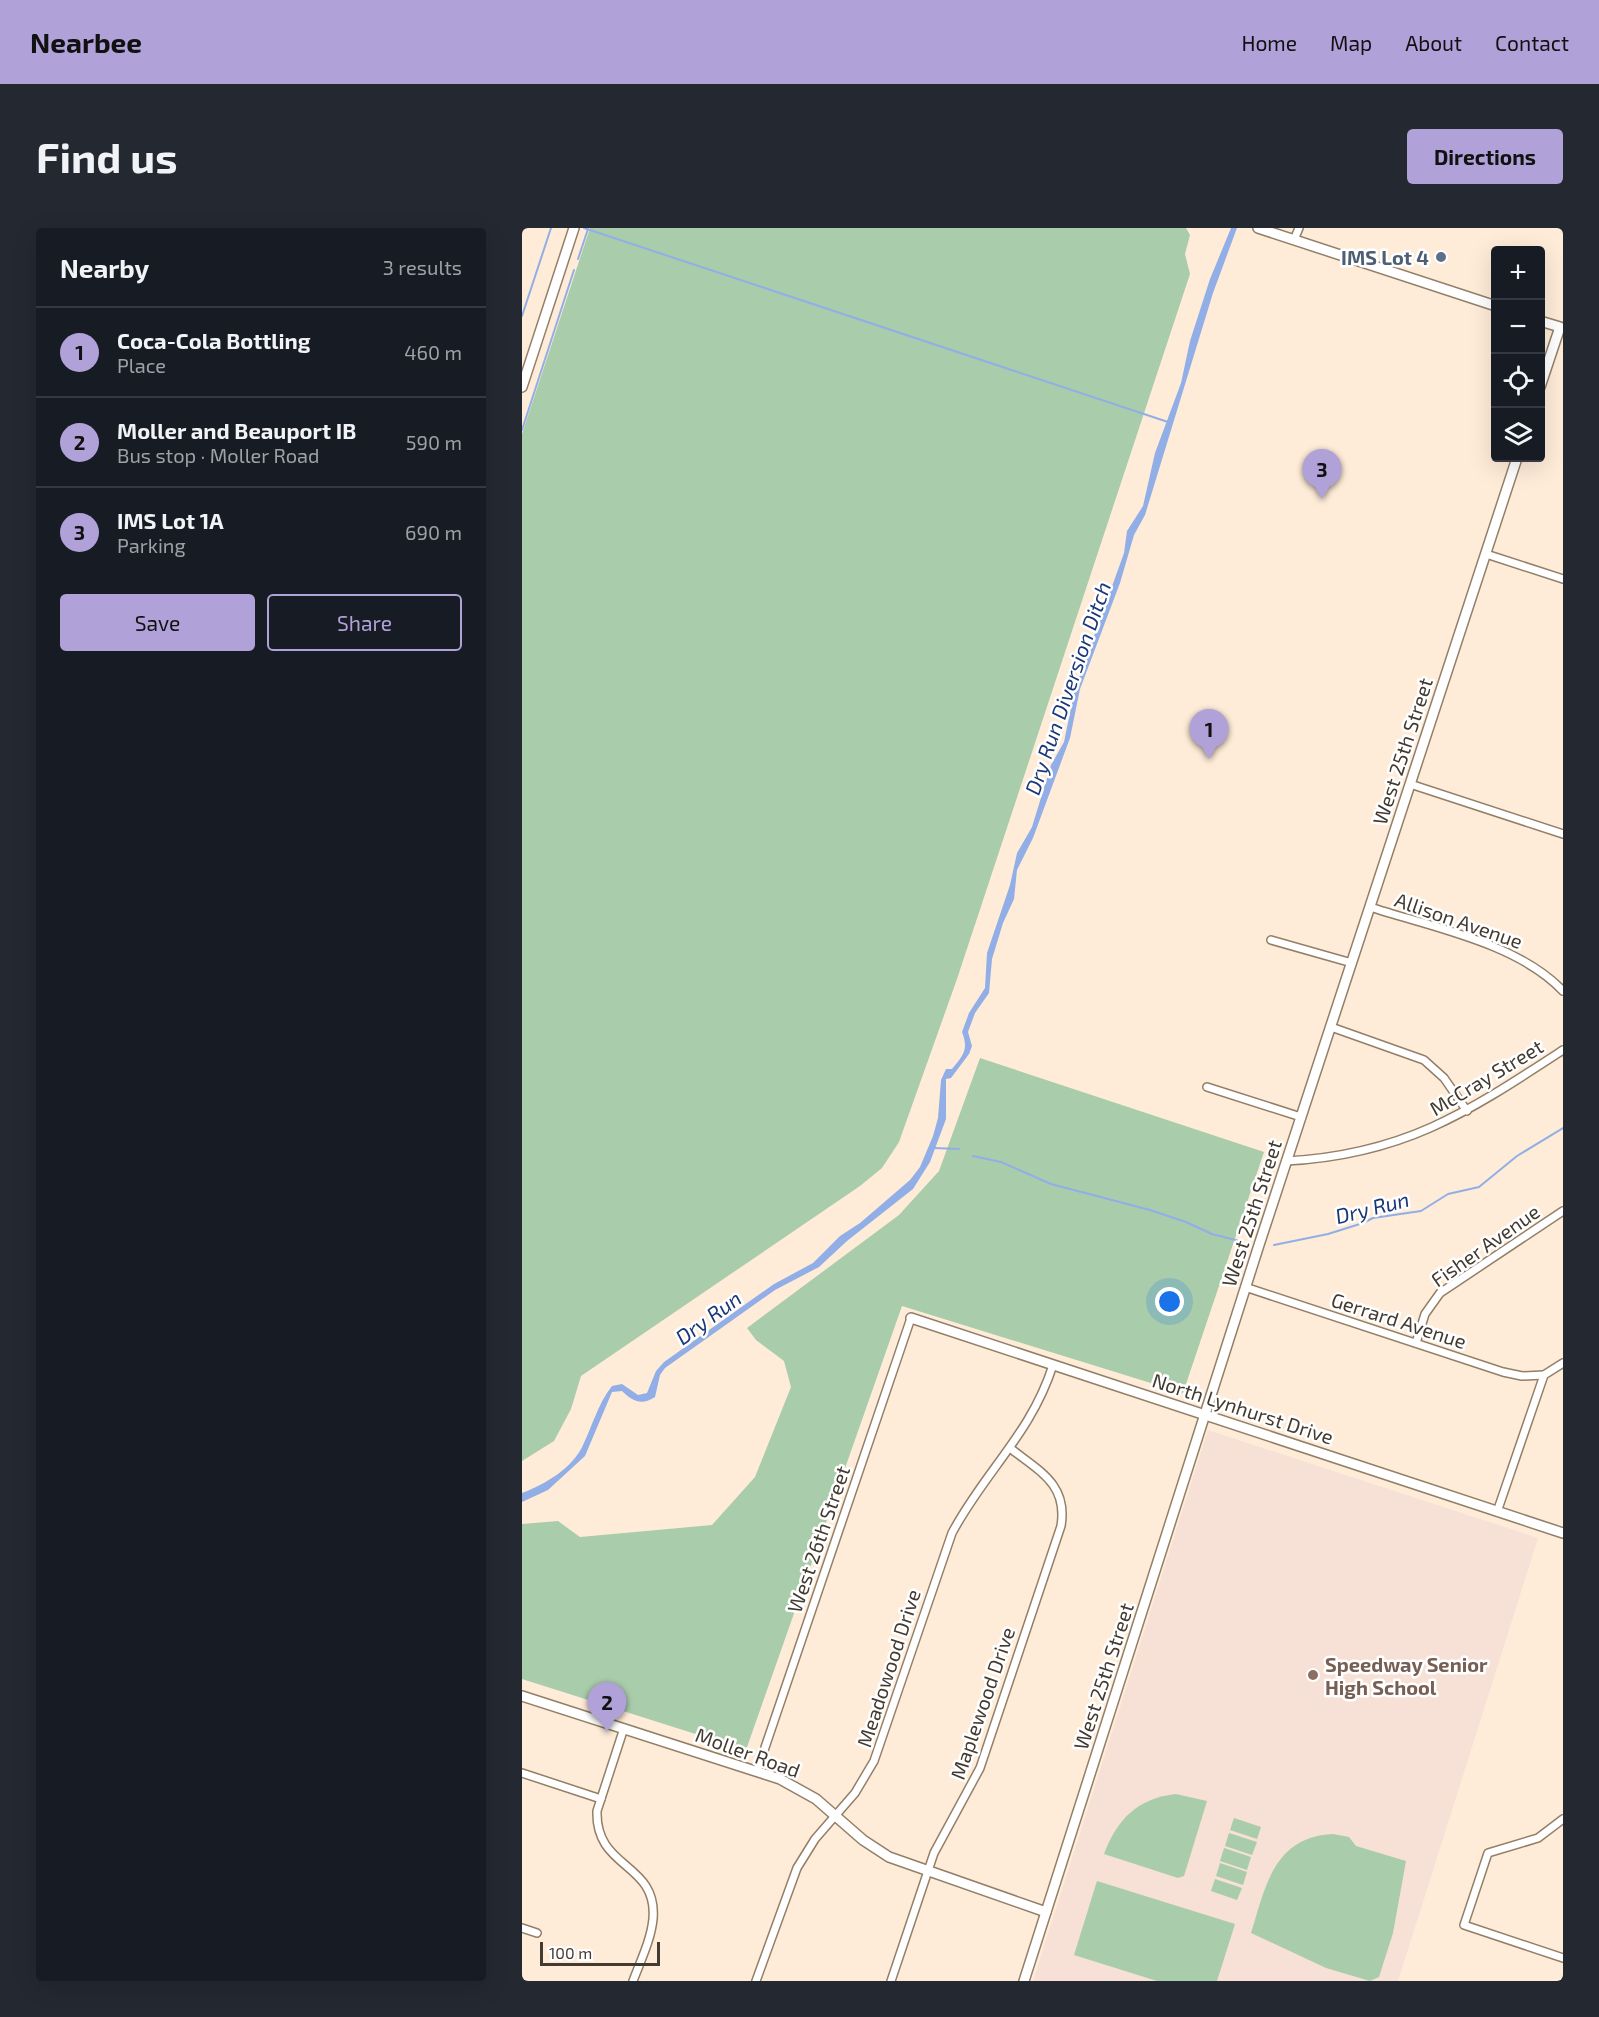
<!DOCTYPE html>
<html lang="en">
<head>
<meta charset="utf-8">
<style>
	body { margin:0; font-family:"Exo 2",sans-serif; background:#242831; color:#f1f3f6 }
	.controls { position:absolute; right:18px; top:18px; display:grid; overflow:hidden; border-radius:6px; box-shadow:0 6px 24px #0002 }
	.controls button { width:54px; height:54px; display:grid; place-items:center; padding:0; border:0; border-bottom:2px solid #363941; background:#171b24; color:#f1f3f6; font:30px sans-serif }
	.scale { position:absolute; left:18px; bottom:15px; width:120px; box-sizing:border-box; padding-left:6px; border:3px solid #433a30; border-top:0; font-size:16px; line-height:21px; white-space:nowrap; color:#433a30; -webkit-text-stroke:4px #fff; paint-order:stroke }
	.you { position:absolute; left:648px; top:1074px; width:21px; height:21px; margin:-15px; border:4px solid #fff; border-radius:50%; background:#1a73e8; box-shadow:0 0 0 9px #1a73e833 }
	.badge { display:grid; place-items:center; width:39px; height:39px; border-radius:50%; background:#b1a1d9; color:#111; font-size:20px; font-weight:700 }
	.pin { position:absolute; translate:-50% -50px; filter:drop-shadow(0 2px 3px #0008) }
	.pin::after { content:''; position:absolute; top:32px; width:21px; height:18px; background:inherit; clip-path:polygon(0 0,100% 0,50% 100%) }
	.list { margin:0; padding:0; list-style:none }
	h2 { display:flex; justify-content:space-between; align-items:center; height:78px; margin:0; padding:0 24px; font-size:26px }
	h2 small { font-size:20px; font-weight:400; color:#9ea1a6 }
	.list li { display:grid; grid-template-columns:39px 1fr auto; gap:18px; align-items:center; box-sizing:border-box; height:90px; padding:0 24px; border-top:2px solid #363941 }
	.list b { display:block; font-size:22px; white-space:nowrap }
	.list p { margin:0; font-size:20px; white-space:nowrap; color:#9ea1a6 }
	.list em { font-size:20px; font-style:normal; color:#9ea1a6 }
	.actions { display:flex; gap:12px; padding:18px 24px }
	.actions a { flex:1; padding:14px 0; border:2px solid #b1a1d9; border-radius:6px; text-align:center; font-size:21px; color:#b1a1d9 }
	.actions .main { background:#b1a1d9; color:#111 }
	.icon { flex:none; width:33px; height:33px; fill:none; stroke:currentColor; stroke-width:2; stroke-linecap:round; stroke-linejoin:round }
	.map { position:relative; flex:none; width:1041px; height:1753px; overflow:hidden; border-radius:6px }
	header { display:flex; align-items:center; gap:36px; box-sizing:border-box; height:84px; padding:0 30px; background:#b1a1d9; color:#111 }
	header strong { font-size:28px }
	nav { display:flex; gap:33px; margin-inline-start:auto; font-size:21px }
	.intro { display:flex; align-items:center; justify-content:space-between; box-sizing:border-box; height:144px; padding:0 36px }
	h1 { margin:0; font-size:42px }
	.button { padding:15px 27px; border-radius:6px; background:#b1a1d9; color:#111; font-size:21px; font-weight:700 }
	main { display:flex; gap:36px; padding:0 36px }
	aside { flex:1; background:#171b24; border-radius:6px; box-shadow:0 6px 24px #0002 }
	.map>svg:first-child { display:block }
</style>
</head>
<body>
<header>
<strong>Nearbee</strong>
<nav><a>Home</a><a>Map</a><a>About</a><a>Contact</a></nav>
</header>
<div class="intro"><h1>Find us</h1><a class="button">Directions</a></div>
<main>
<aside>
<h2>Nearby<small>3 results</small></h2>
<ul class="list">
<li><span class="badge">1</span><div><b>Coca-Cola Bottling</b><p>Place</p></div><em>460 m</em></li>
<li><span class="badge">2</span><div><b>Moller and Beauport IB</b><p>Bus stop · Moller Road</p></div><em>590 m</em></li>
<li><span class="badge">3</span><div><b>IMS Lot 1A</b><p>Parking</p></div><em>690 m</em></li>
</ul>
<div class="actions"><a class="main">Save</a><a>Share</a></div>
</aside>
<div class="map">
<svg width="1041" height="1753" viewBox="0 0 1041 1753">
	<rect width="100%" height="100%" fill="#feecd8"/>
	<polygon fill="#f7e0d5" points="686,1202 1016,1310 876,1753 511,1753"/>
	<g fill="#a9ccab">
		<polygon points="68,0 664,0 668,7 663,26 668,46 435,751 377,914 360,940 338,958 59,1148 49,1181 32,1213 0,1233 0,206"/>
		<polygon points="458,830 742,924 661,1165 380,1078 224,1522 0,1451 0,1296 36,1293 58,1309 190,1297 233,1249 269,1159 262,1133 234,1112 225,1100 377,987 417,943"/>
		<path d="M 654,1566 L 685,1573 L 662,1648 L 656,1650 L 582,1626 C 595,1591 616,1570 654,1566 Z"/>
		<polygon points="712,1590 739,1599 735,1611 708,1602"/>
		<polygon points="707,1605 735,1614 730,1627 703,1618"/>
		<path d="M 811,1606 L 827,1609 L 834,1618 L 884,1633 L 871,1705 L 857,1749 L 848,1753 L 804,1740 L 729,1705 C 744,1657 752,1609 811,1606 Z"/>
		<polygon points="702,1620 729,1629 725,1642 698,1633"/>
		<polygon points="698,1635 725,1644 721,1657 694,1648"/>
		<polygon points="693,1651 720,1660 715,1672 689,1663"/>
		<polygon points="575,1653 713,1696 695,1753 635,1753 552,1727"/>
	</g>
	<path fill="#91aee7" d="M 709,0 L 715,0 L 691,65 L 623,287 L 612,307 L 598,355 L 558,461 L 548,510 L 511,610 L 495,642 L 492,671 L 481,695 L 470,731 L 467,765 L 453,785 L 446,804 L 450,818 L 447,826 L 429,850 L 424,851 L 424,891 L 408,934 L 391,961 L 325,1013 L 297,1039 L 253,1062 L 143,1140 L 138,1147 L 133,1169 C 120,1178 110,1173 100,1163 L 90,1164 L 63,1228 L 26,1262 L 0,1274 L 0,1265 C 22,1257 51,1240 61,1217 C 71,1196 76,1176 90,1158 L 100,1156 L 116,1167 L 125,1165 L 134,1143 L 142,1134 L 252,1056 L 291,1035 L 318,1008 L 338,995 L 388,952 L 398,939 L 411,908 L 416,890 L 419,852 L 424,841 L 430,841 C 441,827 447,822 440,804 L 447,785 L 463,760 L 465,725 L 488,657 L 495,625 L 510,599 L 529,537 L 542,514 L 553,461 L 602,325 L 605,303 L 621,278 L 633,225 L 659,155 L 668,113 L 688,51 Z"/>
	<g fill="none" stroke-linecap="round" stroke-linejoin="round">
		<g stroke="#91aee7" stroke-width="2">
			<polyline points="62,0 646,194"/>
			<polyline points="56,31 66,1"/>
			<polyline points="0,88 29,0"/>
			<polyline points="0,202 52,42"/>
			<polyline points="412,920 437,921"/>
			<polyline points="451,928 479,934 529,956 628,982 664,994 690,1006 721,1014"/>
			<polyline points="752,1017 806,1006 841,995 851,990 899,983 926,966 957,959 995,928 1041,900"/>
		</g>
		<g stroke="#937f68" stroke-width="10">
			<g id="street">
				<polyline points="772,12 777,0"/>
				<polyline points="964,326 1041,351"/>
				<polyline points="888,556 1041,606"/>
				<path d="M 848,679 C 909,699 996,715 1041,763"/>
				<polyline points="749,712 830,735"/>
				<polyline points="809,799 902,832 922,850 945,883"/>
				<polyline points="685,859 779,889"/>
				<path d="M 764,933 C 882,927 946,884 1041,822"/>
				<polyline points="723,1059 981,1144 1000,1148 1022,1147"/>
				<polyline points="894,1115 903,1086 918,1065 1041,983"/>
				<polyline points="975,1284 1022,1147 1041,1135"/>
				<path d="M 102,1500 L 75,1583 C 73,1642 136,1634 131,1691 C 129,1712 118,1734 111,1753"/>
				<polyline points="235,1543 389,1090"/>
				<polyline points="0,1545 79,1571"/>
				<polyline points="1041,1591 1016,1610 966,1625 942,1697 1041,1730"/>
				<polyline points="0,1700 15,1705"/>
				<path d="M 234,1753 L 275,1640 L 293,1611 L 333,1565 L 352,1533 L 430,1305 C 463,1243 509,1206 531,1137"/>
				<path d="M 369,1753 L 412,1625 L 458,1540 L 539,1298 C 546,1256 517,1243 488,1220"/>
			</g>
		</g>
		<g stroke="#937f68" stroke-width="12">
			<g id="secondary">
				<polyline points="736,0 974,78"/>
				<polyline points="1018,93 1038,99 1018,159"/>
				<polyline points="0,159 52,0"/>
				<polyline points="389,1090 1041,1305"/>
				<polyline points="0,1468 258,1551 294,1571 341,1612 367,1629 524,1684"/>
				<polyline points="502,1753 737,1017 995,230"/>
			</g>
		</g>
		<use href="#street" stroke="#fff" stroke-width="7"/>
		<use href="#secondary" stroke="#fff" stroke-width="9"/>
	</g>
	<circle fill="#5c6f8a" stroke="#fff" stroke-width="2" cx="919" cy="29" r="6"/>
	<circle fill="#8d6e63" stroke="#fff" stroke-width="2" cx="791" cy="1447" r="6"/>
	<g text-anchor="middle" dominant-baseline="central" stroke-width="5" stroke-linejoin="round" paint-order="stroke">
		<g font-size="20" font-weight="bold" fill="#4e5e75" stroke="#fff" text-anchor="end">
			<text x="907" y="29">IMS Lot 4</text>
		</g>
		<g font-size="20" fill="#433a30" stroke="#fff">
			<text transform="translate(880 523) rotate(-72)">West 25th Street</text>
			<text transform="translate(937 692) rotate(19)">Allison Avenue</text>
			<text transform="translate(964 849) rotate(-31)">McCray Street</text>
			<text transform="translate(729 985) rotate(-72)">West 25th Street</text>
			<text transform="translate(963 1017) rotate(-35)">Fisher Avenue</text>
			<text transform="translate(877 1092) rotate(18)">Gerrard Avenue</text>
			<text transform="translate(721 1180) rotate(18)">North Lynhurst Drive</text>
			<text transform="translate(296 1311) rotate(-71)">West 26th Street</text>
			<text transform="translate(366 1440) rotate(-72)">Meadowood Drive</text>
			<text transform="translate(581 1448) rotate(-72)">West 25th Street</text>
			<text transform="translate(460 1475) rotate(-71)">Maplewood Drive</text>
			<text transform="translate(226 1524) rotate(20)">Moller Road</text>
		</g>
		<g font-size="20" font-weight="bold" fill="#785e54" stroke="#fff" text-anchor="start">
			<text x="803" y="1436">Speedway Senior<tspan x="803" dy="23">High School</tspan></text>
		</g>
		<g font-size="21" font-style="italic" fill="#193779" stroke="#fff">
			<text transform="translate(545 460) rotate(-71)">Dry Run Diversion Ditch</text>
			<text transform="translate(850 979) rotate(-14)">Dry Run</text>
			<text transform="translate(186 1089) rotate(-36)">Dry Run</text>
		</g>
	</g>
</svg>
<div class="controls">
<button>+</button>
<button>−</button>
<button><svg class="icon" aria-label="locate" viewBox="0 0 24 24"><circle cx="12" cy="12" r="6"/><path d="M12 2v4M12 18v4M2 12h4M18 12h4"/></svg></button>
<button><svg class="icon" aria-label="layers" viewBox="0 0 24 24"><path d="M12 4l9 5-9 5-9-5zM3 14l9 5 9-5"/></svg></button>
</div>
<div class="scale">100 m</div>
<div class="you"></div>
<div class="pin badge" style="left:687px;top:531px">1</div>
<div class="pin badge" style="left:85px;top:1504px">2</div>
<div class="pin badge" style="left:800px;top:271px">3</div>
</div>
</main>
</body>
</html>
